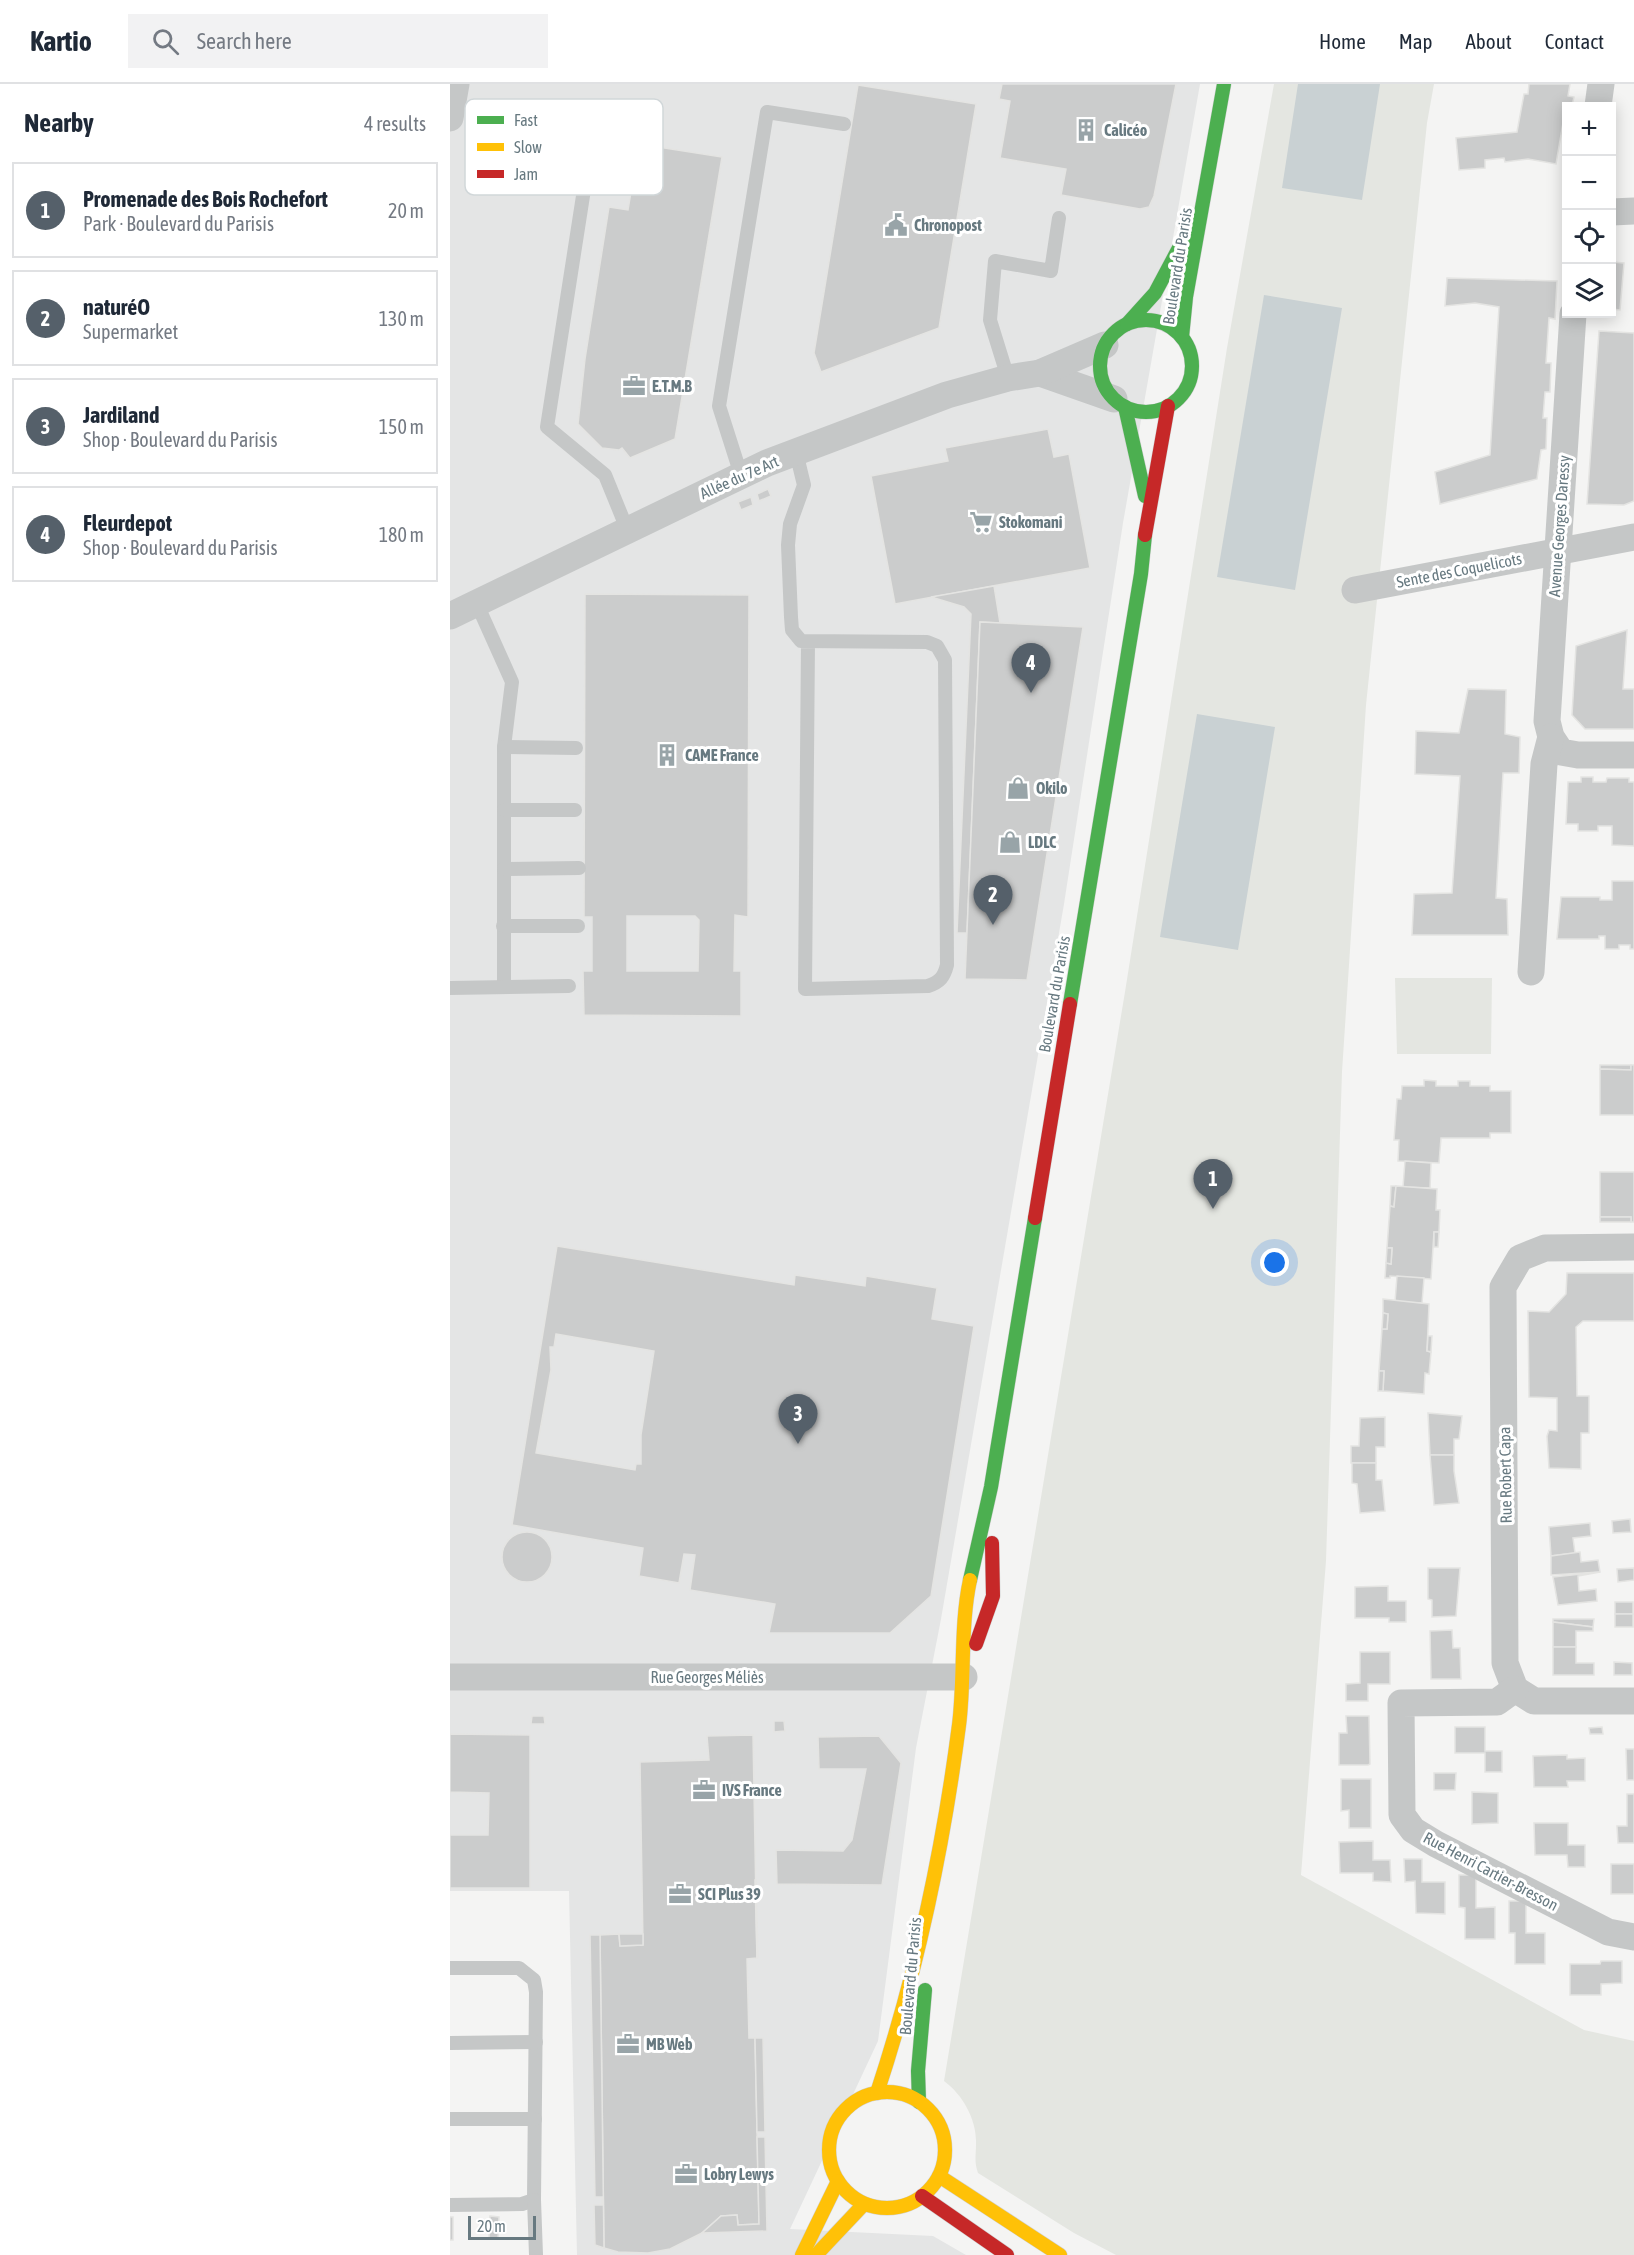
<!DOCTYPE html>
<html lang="en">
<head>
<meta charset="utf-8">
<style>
	body { margin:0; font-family:"Asap Condensed",sans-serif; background:#f2f2f3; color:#1f2937 }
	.controls { position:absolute; right:18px; top:18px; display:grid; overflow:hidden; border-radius:0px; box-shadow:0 3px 15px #0003 }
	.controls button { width:54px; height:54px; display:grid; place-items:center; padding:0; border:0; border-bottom:2px solid #e0e1e3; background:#fff; color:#1f2937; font:30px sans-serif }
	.scale { position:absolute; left:18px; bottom:15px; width:68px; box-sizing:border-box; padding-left:6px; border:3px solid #677980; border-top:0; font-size:16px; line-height:21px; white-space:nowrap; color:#677980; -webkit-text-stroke:4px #fff; paint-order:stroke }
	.you { position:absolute; left:825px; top:1179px; width:21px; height:21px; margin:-15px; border:4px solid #fff; border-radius:50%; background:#1a73e8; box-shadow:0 0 0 9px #1a73e833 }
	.badge { display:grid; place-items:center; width:39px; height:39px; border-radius:50%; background:#55606a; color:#fff; font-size:20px; font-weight:700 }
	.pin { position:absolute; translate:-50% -50px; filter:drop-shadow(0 2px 3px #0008) }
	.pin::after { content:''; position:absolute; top:32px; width:21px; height:18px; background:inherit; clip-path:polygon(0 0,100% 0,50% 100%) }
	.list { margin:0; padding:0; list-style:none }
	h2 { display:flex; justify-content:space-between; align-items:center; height:78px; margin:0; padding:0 24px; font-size:26px }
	h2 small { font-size:20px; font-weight:400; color:#747a83 }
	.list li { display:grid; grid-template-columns:39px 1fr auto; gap:18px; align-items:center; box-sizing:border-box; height:96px; margin:0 12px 12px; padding:0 12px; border:2px solid #e0e1e3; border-radius:0px }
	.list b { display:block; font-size:22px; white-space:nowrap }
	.list p { margin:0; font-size:20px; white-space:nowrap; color:#747a83 }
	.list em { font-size:20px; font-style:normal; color:#747a83 }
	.icon { flex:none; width:33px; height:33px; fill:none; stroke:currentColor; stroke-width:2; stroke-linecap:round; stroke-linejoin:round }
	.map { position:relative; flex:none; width:1184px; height:2171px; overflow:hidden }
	header { display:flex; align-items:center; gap:36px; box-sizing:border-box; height:84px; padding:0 30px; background:#fff; border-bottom:2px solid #e0e1e3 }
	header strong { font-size:28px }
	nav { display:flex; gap:33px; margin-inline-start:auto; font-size:21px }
	.search { width:420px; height:54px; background:#f2f2f3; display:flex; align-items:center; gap:15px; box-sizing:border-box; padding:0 21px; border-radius:0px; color:#747a83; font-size:22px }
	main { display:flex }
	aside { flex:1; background:#fff }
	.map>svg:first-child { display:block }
</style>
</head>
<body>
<header>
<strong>Kartio</strong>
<div class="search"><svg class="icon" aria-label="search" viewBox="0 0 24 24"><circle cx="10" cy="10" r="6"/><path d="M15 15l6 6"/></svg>Search here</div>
<nav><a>Home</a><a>Map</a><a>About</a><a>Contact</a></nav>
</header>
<main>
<aside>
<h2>Nearby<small>4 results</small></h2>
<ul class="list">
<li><span class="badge">1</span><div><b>Promenade des Bois Rochefort</b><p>Park · Boulevard du Parisis</p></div><em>20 m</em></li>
<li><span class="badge">2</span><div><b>naturéO</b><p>Supermarket</p></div><em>130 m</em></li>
<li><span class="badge">3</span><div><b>Jardiland</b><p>Shop · Boulevard du Parisis</p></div><em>150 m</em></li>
<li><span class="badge">4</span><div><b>Fleurdepot</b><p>Shop · Boulevard du Parisis</p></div><em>180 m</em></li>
</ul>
</aside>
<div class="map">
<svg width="1184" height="2171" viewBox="0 0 1184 2171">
	<rect width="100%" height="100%" fill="#f4f4f3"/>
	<polygon fill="#e4e5e5" points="0,0 750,0 673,439 614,820 491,1535 466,1664 428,1957 340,2145 483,2152 516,2171 127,2171 119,1807 0,1807"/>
	<g fill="#e4e6e1">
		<path d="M 824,0 L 984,0 L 977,39 L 916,621 L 892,988 L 876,1477 L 851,1791 L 1134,1946 L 1184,1957 L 1184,2171 L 666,2171 L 624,2149 L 528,2089 C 524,2078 526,2071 526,2060 C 527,2036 513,2011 494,1997 L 675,908 L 777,264 Z"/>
		<polygon points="945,894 1042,894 1041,970 947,970"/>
	</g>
	<g fill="#c9d1d3">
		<polygon points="848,0 930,0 912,116 832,104"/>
		<polygon points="814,211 892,224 845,506 767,493"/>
		<polygon points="747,630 825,643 788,866 710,853"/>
	</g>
	<g fill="#cbcccc" stroke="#e4e4e2" stroke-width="1.5" fill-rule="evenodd">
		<polygon points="552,0 726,0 704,112 699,123 690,125 611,111 616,85 550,74 560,17 549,15"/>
		<polygon points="1079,0 1120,0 1118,12 1124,13 1122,22 1116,22 1116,39 1113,39 1106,80 1078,75 1055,78 1054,74 1035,76 1035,84 1009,86 1006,54 1067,48 1074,10 1078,10"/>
		<polygon points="408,1 526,20 489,244 371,288 364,269"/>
		<polygon points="189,60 272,73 225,355 180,374 172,364 169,366 152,364 128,340 135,275 159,123 178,126"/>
		<polygon points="1162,178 1174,179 1170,226 1162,225"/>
		<polygon points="997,194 1107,197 1105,235 1099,234 1096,279 1101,279 1100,308 1095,308 1093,334 1097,334 1096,365 1091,366 1087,395 990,420 985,388 1040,371 1049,223 1025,219 995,222"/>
		<polygon points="1149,247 1184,249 1184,417 1174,421 1137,420"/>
		<polygon points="598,345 604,373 619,370 640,484 445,520 421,392 498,377 495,364"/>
		<polygon points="318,405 321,412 309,417 307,410"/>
		<polygon points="301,413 303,421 291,426 288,418"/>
		<polygon points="544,502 550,539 530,538 517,849 507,849 521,530 514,523 481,513"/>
		<path d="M 135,510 L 299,511 L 298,833 L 285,831 L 284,887 L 291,887 L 291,932 L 134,931 L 133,887 L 142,887 L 142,833 L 134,833 ZM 177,832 L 245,832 L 249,836 L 248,887 L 177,887 Z"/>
		<polygon points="530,538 633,543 577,896 515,895"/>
		<polygon points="1177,546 1173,605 1184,605 1184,645 1135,645 1122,631 1126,562"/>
		<polygon points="1018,605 1056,606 1055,650 1070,653 1069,689 1053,689 1046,814 1057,815 1058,851 962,851 964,810 1002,809 1010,692 965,690 966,647 1009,649"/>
		<polygon points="1131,693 1143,693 1143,698 1156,698 1157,694 1179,694 1179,698 1184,698 1184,762 1162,761 1162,742 1148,742 1148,747 1128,747 1128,740 1116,740 1118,698 1131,698"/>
		<polygon points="1162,797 1184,797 1184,865 1180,865 1180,861 1169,861 1169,865 1155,865 1155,852 1149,852 1149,855 1107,855 1111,813 1150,813 1150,816 1162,816"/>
		<polygon points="1150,981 1181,981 1181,986 1150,985"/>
		<polygon points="1181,981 1184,981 1184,1031 1150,1031 1150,985 1181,986"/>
		<polygon points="974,996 986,997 986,1002 1008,1002 1008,997 1020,997 1020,1002 1040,1002 1040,1007 1061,1007 1061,1049 1040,1049 1040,1054 991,1054 989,1079 948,1077 949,1056 944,1056 947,1015 951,1015 952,1002 974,1002"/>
		<polygon points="955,1077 981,1079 980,1104 953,1103"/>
		<polygon points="1150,1088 1184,1088 1184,1138 1181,1138 1181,1133 1150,1133"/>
		<polygon points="941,1102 946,1102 944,1123 940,1122"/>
		<polygon points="946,1102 987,1105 986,1126 990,1126 989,1148 984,1148 981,1195 940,1192 940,1194 935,1194 936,1179 941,1180 942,1164 937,1164 940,1122 944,1123"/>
		<rect x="1150" y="1133" width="31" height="5"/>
		<polygon points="984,1148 989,1148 988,1163 984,1163"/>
		<path d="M 107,1162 L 344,1201 L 345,1191 L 415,1202 L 416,1192 L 487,1204 L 482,1235 L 524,1242 L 481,1512 L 440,1549 L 319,1549 L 325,1520 L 240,1506 L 245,1471 L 234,1470 L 229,1499 L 189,1492 L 193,1464 L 62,1441 ZM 106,1250 L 204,1267 L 191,1351 L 191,1380 L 186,1380 L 185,1386 L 86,1369 L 101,1286 L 100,1263 L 104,1263 Z"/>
		<polygon points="937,1164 942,1164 941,1180 936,1179"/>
		<polygon points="1117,1189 1184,1189 1184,1237 1133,1237 1126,1243 1127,1312 1139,1312 1139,1349 1131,1349 1131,1385 1099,1384 1097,1352 1099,1346 1107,1347 1107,1314 1079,1313 1078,1227 1099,1228 1116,1210"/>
		<polygon points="947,1192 974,1194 972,1219 945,1218"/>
		<polygon points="933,1215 979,1220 977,1267 981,1268 979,1290 975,1289 974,1310 933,1307 934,1287 929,1287 932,1245 937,1245 938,1230 933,1229"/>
		<polygon points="933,1229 938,1230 937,1245 932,1245"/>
		<polygon points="978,1252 982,1252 981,1268 977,1267"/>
		<polygon points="929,1287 934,1287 933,1307 928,1307"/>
		<polygon points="978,1329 1012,1332 1009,1355 1004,1355 1004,1371 980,1371"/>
		<polygon points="935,1333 935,1363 926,1363 926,1379 901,1379 901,1362 909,1362 910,1334"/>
		<polygon points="980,1371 1004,1371 1004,1387 1009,1419 984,1421"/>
		<polygon points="902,1379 926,1379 926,1396 932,1396 935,1427 910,1429 907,1400 902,1399"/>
		<polygon points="1180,1435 1181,1448 1163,1449 1162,1437"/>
		<polygon points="1140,1439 1141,1452 1123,1454 1125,1469 1101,1472 1099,1443"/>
		<circle cx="77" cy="1473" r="25"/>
		<polygon points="1130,1468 1131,1478 1148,1476 1150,1488 1101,1491 1101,1472"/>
		<polygon points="978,1484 1010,1484 1006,1532 982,1533 982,1516 978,1515"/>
		<polygon points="1184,1484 1184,1496 1168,1498 1167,1485"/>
		<polygon points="1150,1488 1128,1492 1129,1507 1146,1505 1147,1517 1108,1521 1103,1493"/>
		<polygon points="938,1502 938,1517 956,1517 956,1538 939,1538 939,1534 905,1534 905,1503"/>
		<rect x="1165" y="1518" width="18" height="12"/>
		<rect x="1165" y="1530" width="18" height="13"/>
		<polygon points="1103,1535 1144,1535 1143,1543 1103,1538"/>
		<polygon points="1103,1538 1143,1543 1143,1547 1126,1547 1126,1563 1103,1563"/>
		<polygon points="1002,1546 1003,1564 1010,1564 1011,1595 981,1595 980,1547"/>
		<polygon points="1103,1563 1126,1563 1126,1579 1144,1579 1144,1591 1103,1591"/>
		<polygon points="910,1568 940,1568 940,1600 918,1600 918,1617 896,1617 896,1600 910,1599"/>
		<polygon points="1164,1578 1182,1579 1182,1591 1164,1591"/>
		<polygon points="82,1632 94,1632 95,1640 81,1640"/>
		<polygon points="896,1632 919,1632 920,1680 918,1681 889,1681 889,1649 897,1649"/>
		<polygon points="324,1637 334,1637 335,1647 324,1648"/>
		<polygon points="1005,1643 1035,1643 1035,1667 1052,1667 1052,1688 1035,1688 1035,1669 1005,1669"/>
		<polygon points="1152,1643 1153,1650 1140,1650 1139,1644"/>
		<polygon points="0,1650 80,1651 80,1804 0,1804 0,1751 38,1751 39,1709 0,1708"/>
		<polygon points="303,1651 307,1874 297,1875 299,1954 305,1954 309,2140 288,2141 287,2131 271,2132 252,2149 220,2165 198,2169 168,2168 154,2164 150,1851 169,1850 170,1862 193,1861 190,1678 259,1676 257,1652"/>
		<polygon points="429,1652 451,1679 432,1801 327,1800 326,1766 393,1767 402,1756 416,1685 369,1685 368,1653"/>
		<polygon points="1176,1665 1184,1665 1184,1696 1177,1696"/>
		<polygon points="1117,1671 1117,1675 1135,1674 1135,1697 1117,1697 1118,1703 1084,1703 1083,1672"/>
		<polygon points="984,1689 1006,1689 1005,1706 984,1706"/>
		<polygon points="891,1695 921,1695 921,1744 899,1744 899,1726 891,1727"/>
		<polygon points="1022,1708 1048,1709 1048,1739 1022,1740"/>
		<polygon points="1177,1710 1184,1710 1184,1759 1168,1759 1167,1742 1177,1742"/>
		<polygon points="1084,1739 1118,1739 1118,1761 1135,1761 1135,1783 1118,1783 1117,1771 1085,1771"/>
		<polygon points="923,1757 923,1776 940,1776 941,1798 923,1797 923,1789 890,1789 889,1758"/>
		<polygon points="954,1775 972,1775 972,1798 995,1798 995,1830 966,1829 965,1797 955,1798"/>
		<rect x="1161" y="1780" width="23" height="30"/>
		<polygon points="1009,1791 1026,1791 1026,1824 1045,1823 1045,1855 1015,1855 1015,1824 1009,1823"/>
		<polygon points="305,1796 306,1796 308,1874 307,1874"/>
		<polygon points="1059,1817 1076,1817 1076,1849 1095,1849 1095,1880 1065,1880 1065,1849 1059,1849"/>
		<polygon points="169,1850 193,1850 193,1861 170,1862"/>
		<polygon points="140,1851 150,1851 154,2164 145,2161 144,2121 152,2121 152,2113 145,2113"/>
		<polygon points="1151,1877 1172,1877 1172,1899 1151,1900 1151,1911 1120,1911 1120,1880 1150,1880"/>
		<polygon points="305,1954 313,1954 315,2048 307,2048"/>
		<polygon points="307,2053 315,2053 317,2147 252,2149 271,2132 287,2131 288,2141 309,2140"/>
		<polygon points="40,2132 49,2133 48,2155 39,2155"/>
		<rect x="0" y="2133" width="3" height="23"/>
	</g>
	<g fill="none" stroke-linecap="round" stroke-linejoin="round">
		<g stroke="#d0d1d1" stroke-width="15">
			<g id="fast">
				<circle cx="696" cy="282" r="46"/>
				<polyline points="677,240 705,209 738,147"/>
				<polyline points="732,253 736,213 774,0"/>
				<polyline points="675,323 695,412"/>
				<polyline points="620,920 691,490 695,451"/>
				<polyline points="520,1496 541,1403 585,1134"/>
				<polyline points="469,2018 468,1987 475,1906"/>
			</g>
		</g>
		<g stroke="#d0d1d1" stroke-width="15">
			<g id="slow">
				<circle cx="437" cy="2066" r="58"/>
				<path d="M 427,2009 C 466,1891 493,1765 509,1641 C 515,1594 510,1542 520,1496"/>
				<polyline points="489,2092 610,2171"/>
				<polyline points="352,2171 388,2097"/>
				<polyline points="366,2171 414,2120"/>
			</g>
		</g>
		<g stroke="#d0d1d1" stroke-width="15">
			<g id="jam">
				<polyline points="695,451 718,322"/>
				<polyline points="585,1134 620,920"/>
				<polyline points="526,1560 543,1512 542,1459"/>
				<polyline points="472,2112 557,2171"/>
			</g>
		</g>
		<g stroke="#c5c7c7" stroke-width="14">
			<polyline points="140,67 97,343 155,391 177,445"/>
			<polyline points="558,294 540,236 545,177 601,187 609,134"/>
			<path d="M 346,368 L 354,401 L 340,440 L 338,461 L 341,533 L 342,546 L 351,557 L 477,558 L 487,562 L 495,576 L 497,881 C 494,893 490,898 478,902 L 355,905 L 358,558"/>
			<polyline points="291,391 269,322 317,28 394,40"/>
			<polyline points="27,520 62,598 54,663 54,902"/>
			<polyline points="54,663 126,664"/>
			<polyline points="54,726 125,726"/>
			<polyline points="54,785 129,784"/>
			<polyline points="53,842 128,842"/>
			<polyline points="0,904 119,902"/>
			<polyline points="0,1884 69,1884 84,1896 86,1908 84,2116 72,2120 0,2121"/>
			<polyline points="0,1959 86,1958"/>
			<polyline points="0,2035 85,2035"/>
			<polyline points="84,2116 86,2171"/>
		</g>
		<g stroke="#c5c7c7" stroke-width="27">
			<polyline points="1148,22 1151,0"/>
			<polyline points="0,34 6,0"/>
			<polyline points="1162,128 1184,127"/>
			<polyline points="1123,230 1097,637 1101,653 1111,668 1128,671 1184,671"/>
			<polyline points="590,289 664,315"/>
			<polyline points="905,506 1184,453"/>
			<polyline points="0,532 317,379 497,311 558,294 590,289 655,261"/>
			<polyline points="1081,888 1094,680 1101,653"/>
			<polyline points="1184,1163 1095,1164 1070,1174 1053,1203 1055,1579 1065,1605 1084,1617 1184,1617"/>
			<polyline points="0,1593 514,1593"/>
			<polyline points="1065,1605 1047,1618 951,1619 952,1731 963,1746 986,1760 1158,1848 1184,1853"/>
		</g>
		<use href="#fast" stroke="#4caf50" stroke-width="14"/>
		<use href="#slow" stroke="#ffc107" stroke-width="14"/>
		<use href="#jam" stroke="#c62828" stroke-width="14"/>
	</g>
	<defs>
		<g id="building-bare" transform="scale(1.8)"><path d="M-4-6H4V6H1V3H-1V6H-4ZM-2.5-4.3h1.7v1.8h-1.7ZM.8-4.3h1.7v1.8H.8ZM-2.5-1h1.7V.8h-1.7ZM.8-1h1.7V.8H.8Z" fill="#98a4a8" stroke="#fff" stroke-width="2.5" paint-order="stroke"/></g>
		<g id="civic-bare" transform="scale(1.8)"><path d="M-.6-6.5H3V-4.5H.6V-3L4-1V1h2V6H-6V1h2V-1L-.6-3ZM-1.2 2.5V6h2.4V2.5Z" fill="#98a4a8" stroke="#fff" stroke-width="2.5" paint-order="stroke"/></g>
		<g id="office-bare" transform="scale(1.8)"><path d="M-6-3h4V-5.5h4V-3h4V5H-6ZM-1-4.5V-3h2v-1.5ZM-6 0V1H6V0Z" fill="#98a4a8" stroke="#fff" stroke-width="2.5" paint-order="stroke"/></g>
		<g id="supermarket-bare" transform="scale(1.8)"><path d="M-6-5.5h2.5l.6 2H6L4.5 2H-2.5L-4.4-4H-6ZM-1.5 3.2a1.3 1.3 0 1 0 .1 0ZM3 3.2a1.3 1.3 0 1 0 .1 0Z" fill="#98a4a8" stroke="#fff" stroke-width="2.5" paint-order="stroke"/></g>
		<g id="shop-bare" transform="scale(1.8)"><path d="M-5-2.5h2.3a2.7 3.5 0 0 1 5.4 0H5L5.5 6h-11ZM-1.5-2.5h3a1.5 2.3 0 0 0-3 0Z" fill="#98a4a8" stroke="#fff" stroke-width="2.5" paint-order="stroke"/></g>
	</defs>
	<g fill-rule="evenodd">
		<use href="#building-bare" x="636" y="46"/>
		<use href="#civic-bare" x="446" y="141"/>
		<use href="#office-bare" x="184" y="302"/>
		<use href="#supermarket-bare" x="531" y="438"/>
		<use href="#building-bare" x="217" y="671"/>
		<use href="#shop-bare" x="568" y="704"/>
		<use href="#shop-bare" x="560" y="758"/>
		<use href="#office-bare" x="254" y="1706"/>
		<use href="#office-bare" x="230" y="1810"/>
		<use href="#office-bare" x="178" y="1960"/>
		<use href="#office-bare" x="236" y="2090"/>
	</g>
	<g text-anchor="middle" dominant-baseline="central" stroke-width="6" stroke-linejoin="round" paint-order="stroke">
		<g font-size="16" font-weight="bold" fill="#677980" stroke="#fff" text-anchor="start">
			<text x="654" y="46">Calicéo</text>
			<text x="464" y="141">Chronopost</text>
			<text x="202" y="302">E.T.M.B</text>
			<text x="549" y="438">Stokomani</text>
			<text x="235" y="671">CAME France</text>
			<text x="586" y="704">Okilo</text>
			<text x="578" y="758">LDLC</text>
			<text x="272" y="1706">IVS France</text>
			<text x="248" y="1810">SCI Plus 39</text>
			<text x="196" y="1960">MB Web</text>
			<text x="254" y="2090">Lobry Lewys</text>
		</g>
		<g font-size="16" fill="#677980" stroke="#fff">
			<text transform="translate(727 182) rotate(-81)">Boulevard du Parisis</text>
			<text transform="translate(289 393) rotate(-24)">Allée du 7e Art</text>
			<text transform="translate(1109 442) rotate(-86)">Avenue Georges Daressy</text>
			<text transform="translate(1009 486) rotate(-11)">Sente des Coquelicots</text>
			<text transform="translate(604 910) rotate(-80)">Boulevard du Parisis</text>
			<text transform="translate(1055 1391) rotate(-91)">Rue Robert Capa</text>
			<text x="257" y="1593">Rue Georges Méliès</text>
			<text transform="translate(1041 1787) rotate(28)">Rue Henri Cartier-Bresson</text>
			<text transform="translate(460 1892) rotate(-85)">Boulevard du Parisis</text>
		</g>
	</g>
	<rect x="15" y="15" width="198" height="96" rx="9" fill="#fff" stroke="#d1d7d9" stroke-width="1.5"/>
	<rect x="27" y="32" width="27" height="8" fill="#4caf50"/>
	<rect x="27" y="59" width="27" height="8" fill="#ffc107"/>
	<rect x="27" y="86" width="27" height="8" fill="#c62828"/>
	<g font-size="16" fill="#677980">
		<text x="64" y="42">Fast</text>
		<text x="64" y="69">Slow</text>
		<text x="64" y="96">Jam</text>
	</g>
</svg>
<div class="controls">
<button>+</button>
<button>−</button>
<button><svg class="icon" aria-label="locate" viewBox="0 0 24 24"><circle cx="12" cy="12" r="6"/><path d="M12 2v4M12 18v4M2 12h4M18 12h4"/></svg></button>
<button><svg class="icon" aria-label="layers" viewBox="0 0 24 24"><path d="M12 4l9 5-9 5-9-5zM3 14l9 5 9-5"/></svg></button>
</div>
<div class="scale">20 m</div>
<div class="you"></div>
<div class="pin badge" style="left:763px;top:1125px">1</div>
<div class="pin badge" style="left:543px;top:841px">2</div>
<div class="pin badge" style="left:348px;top:1360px">3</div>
<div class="pin badge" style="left:581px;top:609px">4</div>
</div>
</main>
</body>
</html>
